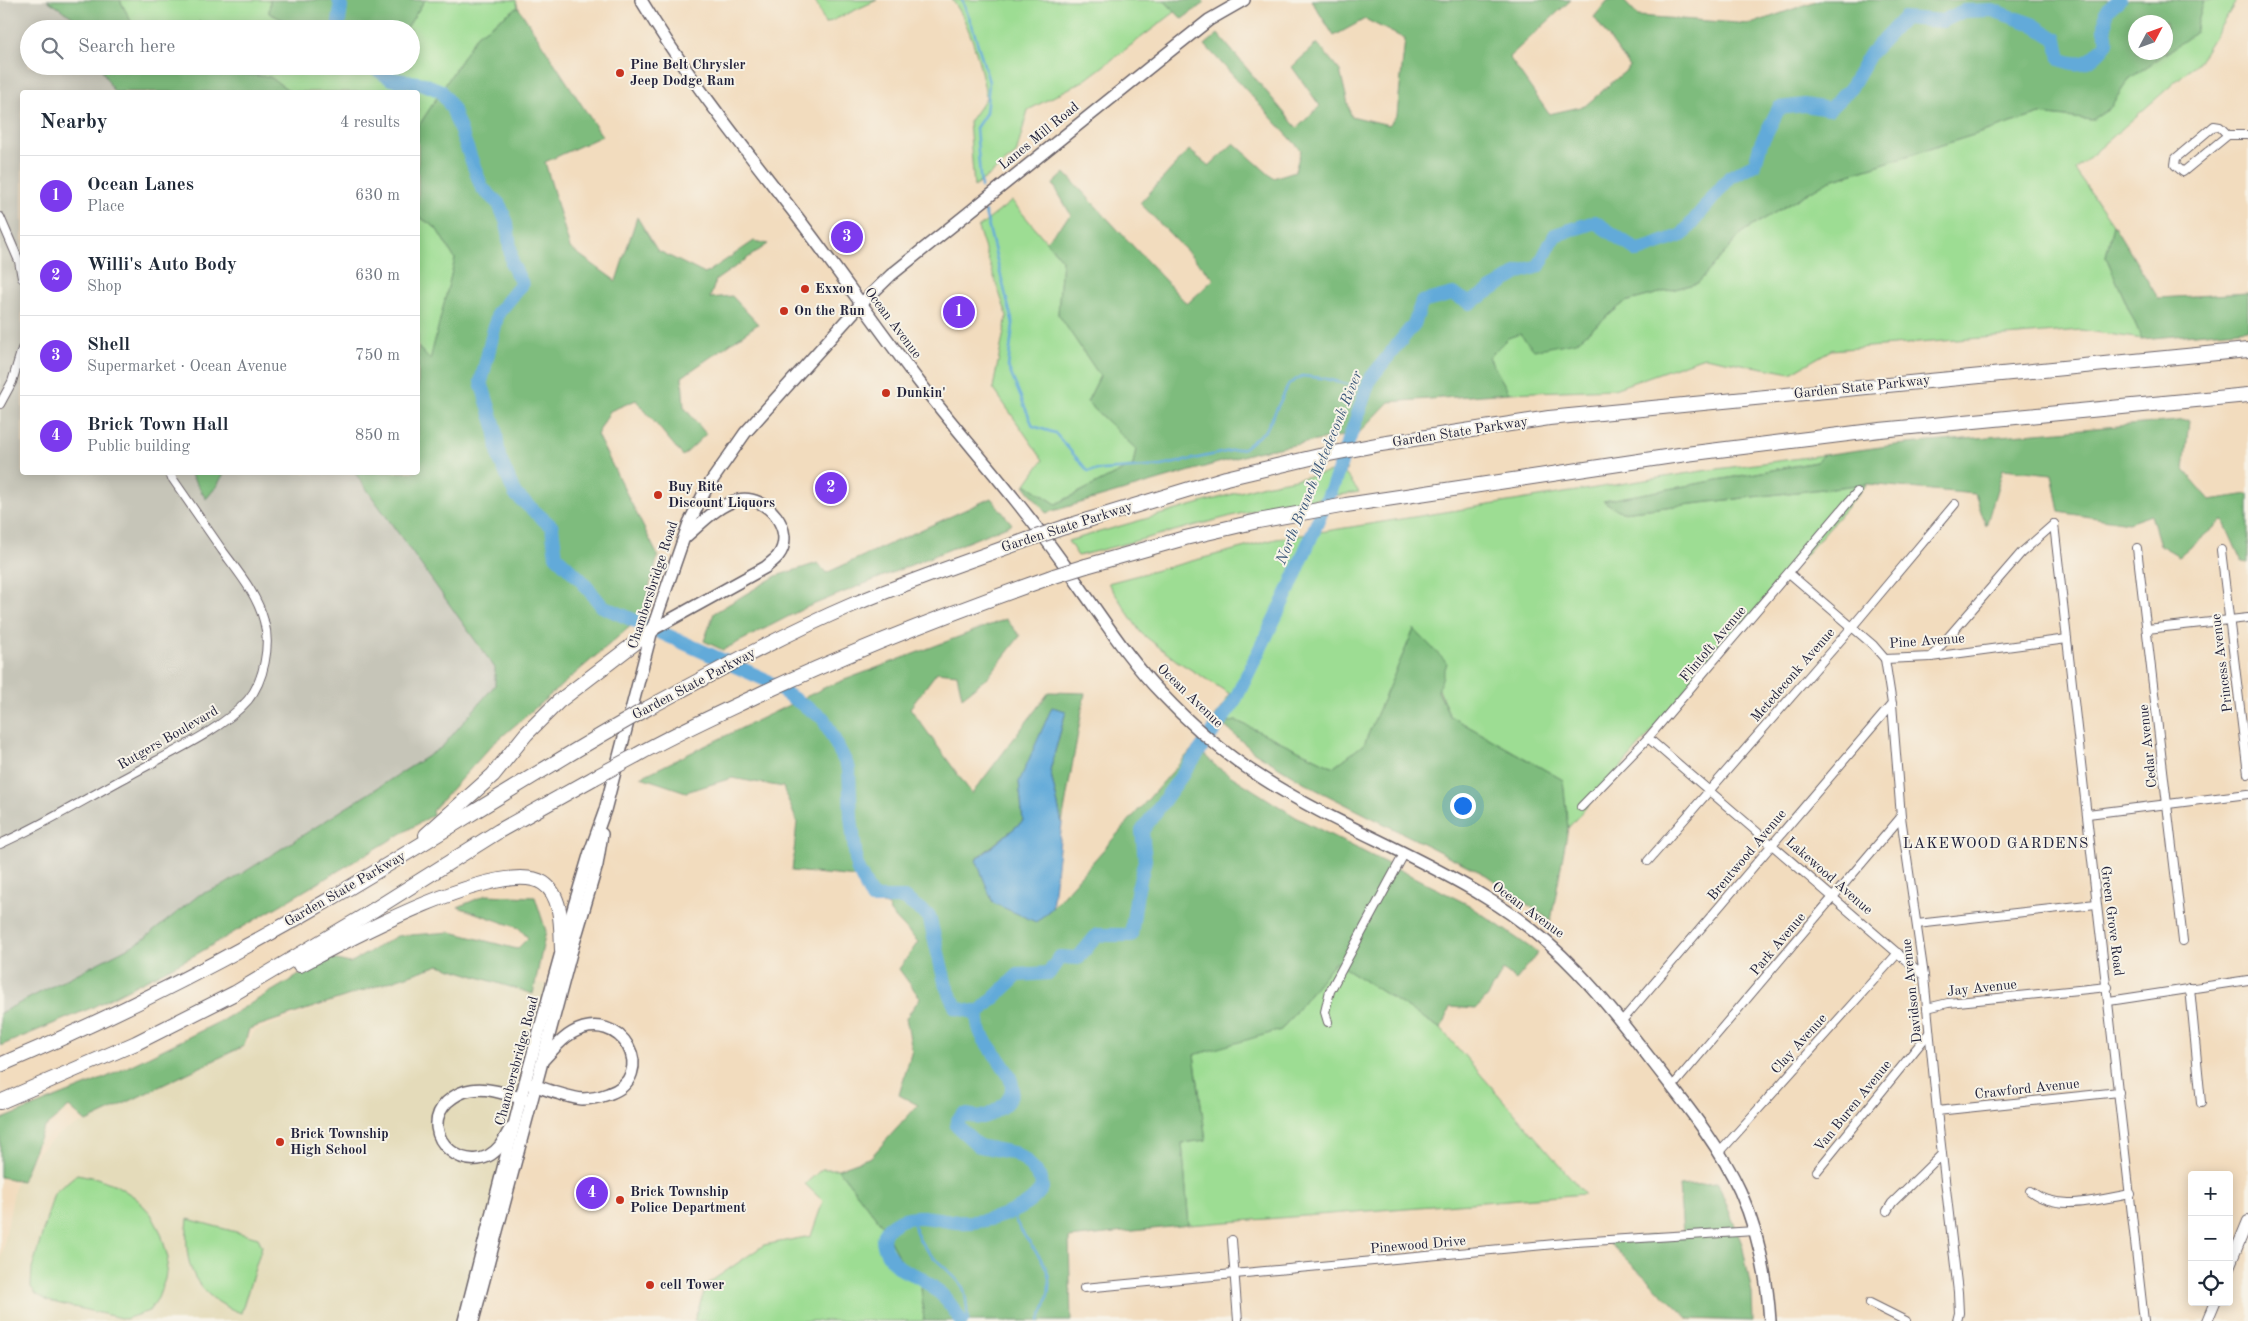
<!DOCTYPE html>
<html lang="en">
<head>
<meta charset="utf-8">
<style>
	body { margin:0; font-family:"Old Standard TT",serif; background:#f2f2f3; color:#1f2937 }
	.controls { position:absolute; right:15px; bottom:15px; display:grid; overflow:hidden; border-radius:5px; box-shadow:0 2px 12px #0003 }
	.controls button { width:45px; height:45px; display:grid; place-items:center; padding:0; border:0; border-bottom:1px solid #e0e1e3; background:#fff; color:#1f2937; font:25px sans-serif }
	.compass { position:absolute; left:2128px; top:15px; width:45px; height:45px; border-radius:50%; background:#fff; box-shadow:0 2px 12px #0003; rotate:49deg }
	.you { position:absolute; left:1462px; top:805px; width:18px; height:18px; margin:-12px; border:4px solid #fff; border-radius:50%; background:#1a73e8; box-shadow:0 0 0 8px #1a73e833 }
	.badge { display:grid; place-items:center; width:32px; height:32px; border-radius:50%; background:#7c3aed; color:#fff; font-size:16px; font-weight:700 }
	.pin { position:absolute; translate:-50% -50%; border:2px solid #fff; box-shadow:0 1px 5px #0006 }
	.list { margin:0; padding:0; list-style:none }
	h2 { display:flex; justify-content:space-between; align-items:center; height:65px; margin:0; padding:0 20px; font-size:21px }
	h2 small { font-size:16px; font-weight:400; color:#747a83 }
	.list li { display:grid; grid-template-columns:32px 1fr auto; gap:15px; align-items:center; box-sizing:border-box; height:80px; padding:0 20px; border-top:1px solid #e0e1e3 }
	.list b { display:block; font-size:19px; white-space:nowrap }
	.list p { margin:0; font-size:16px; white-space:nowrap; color:#747a83 }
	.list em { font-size:16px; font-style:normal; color:#747a83 }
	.icon { flex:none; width:28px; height:28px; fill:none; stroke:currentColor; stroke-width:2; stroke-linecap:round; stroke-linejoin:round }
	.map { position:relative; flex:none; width:2248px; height:1321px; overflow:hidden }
	.search { position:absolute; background:#fff; box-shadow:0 2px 12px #0003; left:20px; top:20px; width:400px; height:55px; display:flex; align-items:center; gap:12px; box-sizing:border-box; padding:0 18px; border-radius:28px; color:#747a83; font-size:19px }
	.panel { position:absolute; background:#fff; box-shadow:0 2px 12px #0003; left:20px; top:90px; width:400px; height:385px; border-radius:5px }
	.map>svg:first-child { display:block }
</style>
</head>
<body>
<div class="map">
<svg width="2248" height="1321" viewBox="0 0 2248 1321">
	<rect width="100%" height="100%" fill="#f7f3e8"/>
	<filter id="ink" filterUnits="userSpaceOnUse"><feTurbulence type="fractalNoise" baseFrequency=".02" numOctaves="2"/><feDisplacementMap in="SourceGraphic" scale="10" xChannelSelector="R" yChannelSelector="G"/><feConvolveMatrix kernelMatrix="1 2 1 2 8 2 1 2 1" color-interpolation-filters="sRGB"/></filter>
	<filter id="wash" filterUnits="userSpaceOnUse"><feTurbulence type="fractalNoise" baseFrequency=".0096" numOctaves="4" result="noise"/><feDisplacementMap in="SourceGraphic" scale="20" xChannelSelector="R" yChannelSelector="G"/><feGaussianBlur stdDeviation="1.12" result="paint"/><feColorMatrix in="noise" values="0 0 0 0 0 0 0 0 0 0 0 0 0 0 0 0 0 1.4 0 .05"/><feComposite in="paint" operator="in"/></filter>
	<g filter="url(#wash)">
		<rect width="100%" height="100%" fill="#f2dcbe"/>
		<polygon fill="#e4dbba" points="442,962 553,986 464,1321 0,1321 0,1264 17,1176 38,1152 62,1132 245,1047 255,1031"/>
		<polygon fill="#c6c5b8" points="0,0 47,0 74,18 80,29 29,29 29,66 100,66 114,92 22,92 22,472 355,473 495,668 495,685 442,747 223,885 199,895 180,911 95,1003 0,1041"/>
		<g fill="#9ddd93" stroke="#608067">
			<polygon points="120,0 270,0 269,13 302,29 202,29 200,21 193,29 135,29"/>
			<polygon points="425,0 516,0 518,7 477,35 418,127 418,92 291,92 270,77 213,71 212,66 411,66 411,29 406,29"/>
			<polygon points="815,0 877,0 825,24"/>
			<path d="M 952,0 L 1164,0 L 1175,12 L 1085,80 L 1028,110 L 1016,154 L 974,187 L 969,122 L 986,98 C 982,70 970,21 952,0 Z"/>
			<polygon points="2204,0 2237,0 2200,60 2075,170 2113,224 2106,257 2142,339 2081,330 1831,350 1791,373 1704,357 1614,389 1509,393 1489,357 1508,338 1520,333 1576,342 1625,302 1698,283 1744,231 1828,181 2040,114 2092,120 2109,109 2129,79 2195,33"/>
			<polygon points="1012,201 1062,260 1058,314 1100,376 1087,402 1136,449 1133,465 1056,504 1026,484 1043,460 993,388 1007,316 978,228"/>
			<polygon points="418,216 436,228 455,259 430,361 418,347"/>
			<polygon points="1823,455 1816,462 1604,501 1622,512 1867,484 1568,828 1563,780 1450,716 1414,630 1364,744 1334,767 1237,721 1221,723 1215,717 1230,694 1177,661 1141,633 1108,583 1276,539 1702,471"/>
			<polygon points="1347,469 1345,473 1359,492 1270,506 1078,556 1068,541 1264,485"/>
			<polygon points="1335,962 1441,1029 1585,1194 1189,1225 1182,1143 1206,1140 1194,1054 1281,1030"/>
			<polygon points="822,1169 838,1169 881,1224 898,1256 921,1287 924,1321 694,1321 707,1284 764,1245 811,1236 823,1201 805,1184"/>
			<polygon points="77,1174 97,1178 116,1185 136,1198 151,1214 161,1233 168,1258 165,1279 158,1298 149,1311 125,1319 48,1301 36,1294 31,1287 32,1269 54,1193"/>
			<path d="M 188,1219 L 258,1238 L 262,1246 L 241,1313 C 195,1296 182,1266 188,1219 Z"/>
		</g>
		<g fill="#7ebc7d" stroke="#506f5c" fill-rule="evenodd">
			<polygon points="47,0 120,0 135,29 80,29 74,18"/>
			<polygon points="270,0 425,0 406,29 302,29 269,13"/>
			<polygon points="1164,0 1203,0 1204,3 1182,19"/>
			<path d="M 1311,0 L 1571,0 L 1509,57 L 1549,114 L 1585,106 L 1630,67 L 1594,17 L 1608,0 L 1623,0 L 1638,16 L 1751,24 L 1819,0 L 2204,0 L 2195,33 L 2129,79 L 2109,109 L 2092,120 L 2040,114 L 1828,181 L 1744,231 L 1698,283 L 1625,302 L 1576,342 L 1534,350 L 1520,334 L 1508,338 L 1489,357 L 1509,393 L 1389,402 L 1359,433 L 1256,452 L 1046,513 L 1024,485 L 1026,484 L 1056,504 L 1133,465 L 1136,449 L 1087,402 L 1100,376 L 1058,314 L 1062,260 L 1046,241 L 1071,215 L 1053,184 L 1065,173 L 1187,304 L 1214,279 L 1140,203 L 1189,150 L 1209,166 L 1234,143 L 1273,178 L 1295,171 L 1301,150 L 1205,45 L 1218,34 L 1297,128 L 1320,106 L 1292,67 L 1317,43 L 1340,71 L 1351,116 L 1389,125 L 1397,115 L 1405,39 L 1365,19 L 1334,36 ZM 2136,22 L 2166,22 L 2166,52 L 2136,52 Z"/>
			<polygon points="518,7 602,136 545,162 570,248 616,281 637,217 657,250 705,274 754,241 768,244 716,280 710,298 732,296 758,324 682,377 684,407 706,434 683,456 636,400 610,411 597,435 658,556 638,626 633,624 492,745 432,811 433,815 197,954 91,1008 0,1046 0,1013 141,941 199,895 224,885 442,747 495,685 495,668 355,473 418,472 418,347 430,360 455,259 436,228 418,216 418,127 477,35"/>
			<polygon points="100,66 212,66 213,71 270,77 291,92 114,92"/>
			<polygon points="2113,224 2158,298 2248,293 2248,329 2142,339 2106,257"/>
			<polygon points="2189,420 2184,470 2210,500 2248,494 2248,563 2242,562 2223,520 2179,556 2160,545 2151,515 2128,523 2059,512 2052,474 2003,469 1986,526 1975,494 1867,484 1622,512 1603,501 1816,462 1823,455 1895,445"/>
			<polygon points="193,473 193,472 224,473 217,486 206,499 191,475"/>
			<polygon points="991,498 1012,524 805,608 723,650 704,641 714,613 776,576 818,563 826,573"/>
			<polygon points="1006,619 1020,636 988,677 962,697 957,674 937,672 910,708 972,794 1049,692 1085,693 1062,823 1050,770 1066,711 1019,782 1023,821 976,859 1036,922 1052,908 1195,746 1217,767 1299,819 1469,905 1538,953 1516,980 1503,970 1488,996 1476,1009 1450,1007 1441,1029 1335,962 1281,1030 1194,1055 1206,1140 1182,1143 1189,1225 1069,1238 1071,1321 924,1321 921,1287 898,1256 881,1224 838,1169 871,1157 918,1105 899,1095 912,1050 906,1018 920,998 899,969 918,942 890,912 889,906 882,905 857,877 792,871 797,822 783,787 732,778 686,792 641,777 826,687"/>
			<polygon points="1414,629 1447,663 1438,691 1450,716 1563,780 1568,828 1551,921 1486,875 1315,789 1254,752 1221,723 1237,721 1334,767 1364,744"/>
			<polygon points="486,895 535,897 546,931 533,994 439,965 249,1029 244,1046 86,1122 69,1107 43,1129 22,1181 0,1177 0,1120 107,1077 221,1021 328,958 350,963 397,936 451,932 517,949 528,938 519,928 458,907"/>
			<polygon points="1718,1183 1742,1244 1752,1293 1753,1321 1689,1319 1606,1240 1683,1233 1679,1186"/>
		</g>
		<polygon fill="#62aad9" stroke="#42668a" points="1052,707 1066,711 1050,770 1062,823 1052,908 1036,922 993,903 976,860 1023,821 1019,782"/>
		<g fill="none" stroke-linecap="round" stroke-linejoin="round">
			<g stroke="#62aad9" stroke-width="2.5">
				<polyline points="962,0 972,25 989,82 986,113 976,128 981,187"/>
				<polyline points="985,212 1013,324 1008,367 1033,426 1055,433 1088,471 1161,466 1244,448 1266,430 1289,384 1302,376 1322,378 1367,389"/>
				<path d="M 1012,1213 C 1031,1260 1067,1261 1039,1321"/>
				<path d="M 913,1217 C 915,1251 944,1262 962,1286 C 967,1294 967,1312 968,1321"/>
			</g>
			<g stroke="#62aad9" stroke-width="14">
				<polyline points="338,29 341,7 339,0"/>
				<polyline points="372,66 391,79 424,84 441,91 452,108 482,188 499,204 507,223 512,264 522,284 498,313 481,382 495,427 499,457 515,494 552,527 556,556 580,579 602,606 764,679 823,718 849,769 851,817 857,868 872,898 904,898 929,916 946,986 956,1008 978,1013"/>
				<path d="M 978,1013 L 1018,975 L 1049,973 L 1060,957 L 1078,958 L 1097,935 L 1131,935 L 1137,893 L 1145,860 L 1142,831 L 1233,704 L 1289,589 L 1334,483 L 1370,379 L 1414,324 L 1422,302 L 1453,294 L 1470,303 L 1519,272 L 1539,266 L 1555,235 L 1595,222 L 1638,251 L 1682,235 L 1730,177 L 1755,164 L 1761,143 L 1779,108 L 1804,105 L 1829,109 L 1850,89 L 1870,54 L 1904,18 L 1943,21 L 1963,11 L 1992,10 L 2032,24 L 2056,39 L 2060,59 C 2083,69 2092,62 2107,43 L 2105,30 L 2106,11 L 2119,0"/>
				<path d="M 961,1321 C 955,1311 949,1301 941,1294 C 934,1288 927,1282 919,1277 C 913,1274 905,1272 899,1267 C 883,1252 874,1234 897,1222 C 916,1212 937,1220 957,1222 C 985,1224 1027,1212 1042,1188 L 1041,1179 L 1024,1159 L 1014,1153 L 979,1146 L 957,1126 L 958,1120 L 963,1115 C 970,1114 976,1118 982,1117 C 989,1116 995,1111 1000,1108 C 1032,1085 992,1057 982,1035 C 978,1027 977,1021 978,1013"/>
			</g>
		</g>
	</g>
	<g filter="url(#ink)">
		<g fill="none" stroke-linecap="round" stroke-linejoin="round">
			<g stroke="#6b6369" stroke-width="10">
				<g id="street">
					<polyline points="2228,135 2220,127 2214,126 2176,158 2175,165 2183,172 2228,135 2248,135"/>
					<polyline points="0,217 19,261 22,278"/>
					<polyline points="0,404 12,382 22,349"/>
					<polyline points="2054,524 2144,1321"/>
					<polyline points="2137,548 2183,941"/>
					<polyline points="2221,550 2248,774"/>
					<polyline points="1789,573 1873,645 1885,659 1931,657 2067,639"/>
					<polyline points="2147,629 2248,618"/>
					<polyline points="1931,657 2021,553 2054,524"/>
					<polyline points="1885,659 1892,704 1901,817 1924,976 1937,1111 1958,1292 1959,1313 1957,1321"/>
					<polyline points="1648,738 1924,976"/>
					<polyline points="1581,807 1648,738 1857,492"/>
					<polyline points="2088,814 2248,794"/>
					<path d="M 0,844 C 45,824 87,798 130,775 C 166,755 221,731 248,700 C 264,681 271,645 264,621 C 257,594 238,572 222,550 C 204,524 186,498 168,472"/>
					<polyline points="1648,861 1852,627 1955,504"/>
					<polyline points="1917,924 2096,904"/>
					<polyline points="2190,988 2201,1103"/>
					<polyline points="2109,1001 2248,980"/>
					<polyline points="1927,1008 1948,1003 2108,987"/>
					<polyline points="1328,1022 1325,1012 1330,991 1404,854"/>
					<polyline points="1621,1022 1892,704"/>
					<polyline points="1672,1087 1901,817"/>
					<polyline points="1937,1111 2119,1092"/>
					<polyline points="1719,1153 1898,953"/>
					<polyline points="1817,1171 1929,1033"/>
					<path d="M 2030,1191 C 2060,1213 2097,1199 2131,1194"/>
					<polyline points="1887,1211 1892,1203 1941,1155"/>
					<polyline points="1232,1240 1238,1321"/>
					<polyline points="1084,1288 1576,1242 1755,1231"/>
					<polyline points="1870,1303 1906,1321"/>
				</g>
			</g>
			<g stroke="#6b6369" stroke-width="12">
				<g id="secondary">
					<polyline points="2229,1267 2248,1221"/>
					<polyline points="2207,1321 2215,1302"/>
				</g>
			</g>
			<g stroke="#6b6369" stroke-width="14">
				<g id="primary">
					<path d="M 641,0 C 687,77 738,140 792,210 C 836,267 876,326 920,383 C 951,423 984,461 1016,501 C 1040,531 1063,562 1085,594 C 1109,628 1132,663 1161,693 C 1191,725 1227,756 1264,779 C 1334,824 1414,853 1485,897 C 1560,942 1602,997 1655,1065 C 1686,1105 1719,1145 1740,1191 C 1759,1233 1767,1276 1770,1321"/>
					<path d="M 652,630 L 766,567 C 770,563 775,560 778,556 C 797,531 767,494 738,500 C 717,505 700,525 684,538"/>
					<path d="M 530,1084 C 546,1089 565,1097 582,1099 C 590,1099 600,1097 608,1094 C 660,1077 622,1005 572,1033 C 561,1039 553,1050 544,1059"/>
					<path d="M 510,1129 C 507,1134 504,1141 500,1146 C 470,1183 414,1135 447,1102 C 454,1096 462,1091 471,1090 C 490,1087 509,1095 527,1100"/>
					<polyline points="464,1321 525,1082 574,906 590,852 605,810 652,630 689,523 706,489 745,433 861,304 891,275 1160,59 1209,20 1244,0"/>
					<polyline points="473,1321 571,953 597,865 602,834"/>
				</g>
			</g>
			<g stroke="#6b6369" stroke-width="16">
				<g id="highway">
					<polyline points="1065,527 1226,478 1319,456 1381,444 1549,418 2248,350"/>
					<polyline points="1086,566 1185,538 1258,521 1346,505 1686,454 1880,430 2248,395"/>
					<path d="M 648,708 C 715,672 782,635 852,605 C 909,581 968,561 1027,540"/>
					<path d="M 637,755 C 676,733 716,715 756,696 C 853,650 952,612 1054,576"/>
					<polyline points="426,835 493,775 526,734 558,702 652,630"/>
					<path d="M 300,965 C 341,943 501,856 543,883 C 563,896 561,929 562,950"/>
					<path d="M 0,1065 C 112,1018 220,963 325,902 C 421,846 514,786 610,730"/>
					<polyline points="0,1102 136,1043 235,993 364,916 499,831 594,778"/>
				</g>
			</g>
			<use href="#street" stroke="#fff" stroke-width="8"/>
			<use href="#secondary" stroke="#fff" stroke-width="10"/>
			<use href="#primary" stroke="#fff" stroke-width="11"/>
			<use href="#highway" stroke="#fff" stroke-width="14"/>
			<g stroke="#6b6369" stroke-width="16" stroke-linecap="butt">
				<g id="highway-bridge">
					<polyline points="1027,540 1065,527"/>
					<polyline points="1054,576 1086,566"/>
					<polyline points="610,730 648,708"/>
					<polyline points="594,778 637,755"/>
				</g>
			</g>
			<use href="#highway-bridge" stroke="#fff" stroke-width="14"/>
		</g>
	</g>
	<g fill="#c8321e" stroke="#f7f3e8" stroke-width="2">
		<circle cx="620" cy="73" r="5"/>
		<circle cx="805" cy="289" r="5"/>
		<circle cx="784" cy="311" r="5"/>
		<circle cx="886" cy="393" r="5"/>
		<circle cx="658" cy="495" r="5"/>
		<circle cx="280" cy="1142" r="5"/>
		<circle cx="620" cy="1200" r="5"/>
		<circle cx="650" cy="1285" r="5"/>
	</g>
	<g text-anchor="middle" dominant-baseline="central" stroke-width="4" stroke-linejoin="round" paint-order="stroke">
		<g font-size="14" font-weight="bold" fill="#22223b" stroke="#f7f3e8" text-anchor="start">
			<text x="630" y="65">Pine Belt Chrysler<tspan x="630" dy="16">Jeep Dodge Ram</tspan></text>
			<text x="815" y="289">Exxon</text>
			<text x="794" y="311">On the Run</text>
			<text x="896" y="393">Dunkin'</text>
			<text x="668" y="487">Buy Rite<tspan x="668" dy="16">Discount Liquors</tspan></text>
			<text x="290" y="1134">Brick Township<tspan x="290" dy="16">High School</tspan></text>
			<text x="630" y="1192">Brick Township<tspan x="630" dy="16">Police Department</tspan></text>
			<text x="660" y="1285">cell Tower</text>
		</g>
		<g font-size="14" fill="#22223b" stroke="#f7f3e8">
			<text transform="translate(1039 136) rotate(-39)">Lanes Mill Road</text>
			<text transform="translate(893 323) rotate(53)">Ocean Avenue</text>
			<text transform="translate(1862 387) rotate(-6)">Garden State Parkway</text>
			<text transform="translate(1460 432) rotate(-9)">Garden State Parkway</text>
			<text transform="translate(1067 527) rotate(-18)">Garden State Parkway</text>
			<text transform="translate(653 585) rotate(-72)">Chambersbridge Road</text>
			<text transform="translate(1927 641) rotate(-4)">Pine Avenue</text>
			<text transform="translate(1713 644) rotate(-50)">Flintoft Avenue</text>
			<text transform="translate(2222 663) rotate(-97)">Princess Avenue</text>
			<text transform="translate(1793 675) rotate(-49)">Metedeconk Avenue</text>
			<text transform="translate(694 684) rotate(-28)">Garden State Parkway</text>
			<text transform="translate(1190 696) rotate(44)">Ocean Avenue</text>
			<text transform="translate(168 738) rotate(-30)">Rutgers Boulevard</text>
			<text transform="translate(2148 746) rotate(-96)">Cedar Avenue</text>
			<text transform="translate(1747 855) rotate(-50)">Brentwood Avenue</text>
			<text transform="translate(1829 876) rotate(41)">Lakewood Avenue</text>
			<text transform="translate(345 889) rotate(-30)">Garden State Parkway</text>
			<text transform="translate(1528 910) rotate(36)">Ocean Avenue</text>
			<text transform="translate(2112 921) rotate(83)">Green Grove Road</text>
			<text transform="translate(1778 944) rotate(-50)">Park Avenue</text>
			<text transform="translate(1982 988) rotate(-6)">Jay Avenue</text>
			<text transform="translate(1912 991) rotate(-96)">Davidson Avenue</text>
			<text transform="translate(1799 1044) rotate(-48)">Clay Avenue</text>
			<text transform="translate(517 1061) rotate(-75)">Chambersbridge Road</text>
			<text transform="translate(2027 1089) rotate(-6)">Crawford Avenue</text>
			<text transform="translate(1853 1106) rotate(-51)">Van Buren Avenue</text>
			<text transform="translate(1418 1245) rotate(-5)">Pinewood Drive</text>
		</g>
		<g font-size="15" font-style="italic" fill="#3c587a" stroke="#f7f3e8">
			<text transform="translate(1320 468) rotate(-68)">North Branch Metedeconk River</text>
		</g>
		<g font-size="15" letter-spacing="1" fill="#22223b" stroke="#f7f3e8">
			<text x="1996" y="844">LAKEWOOD GARDENS</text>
		</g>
	</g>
</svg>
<div class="controls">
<button>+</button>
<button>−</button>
<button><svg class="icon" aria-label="locate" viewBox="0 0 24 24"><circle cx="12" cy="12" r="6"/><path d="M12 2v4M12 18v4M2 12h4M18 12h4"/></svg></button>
</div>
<svg class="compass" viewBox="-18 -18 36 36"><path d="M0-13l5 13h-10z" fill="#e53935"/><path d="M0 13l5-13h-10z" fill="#747a83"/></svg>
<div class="you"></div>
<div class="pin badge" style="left:959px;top:312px">1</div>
<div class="pin badge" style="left:831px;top:488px">2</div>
<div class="pin badge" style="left:847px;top:237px">3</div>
<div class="pin badge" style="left:592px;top:1193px">4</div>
<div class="search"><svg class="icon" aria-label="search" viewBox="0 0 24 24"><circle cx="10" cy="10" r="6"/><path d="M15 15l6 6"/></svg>Search here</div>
<section class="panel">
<h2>Nearby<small>4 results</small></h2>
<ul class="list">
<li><span class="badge">1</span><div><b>Ocean Lanes</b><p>Place</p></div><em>630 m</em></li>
<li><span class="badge">2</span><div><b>Willi's Auto Body</b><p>Shop</p></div><em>630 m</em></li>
<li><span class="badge">3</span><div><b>Shell</b><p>Supermarket · Ocean Avenue</p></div><em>750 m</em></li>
<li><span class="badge">4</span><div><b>Brick Town Hall</b><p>Public building</p></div><em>850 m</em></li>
</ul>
</section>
</div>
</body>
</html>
